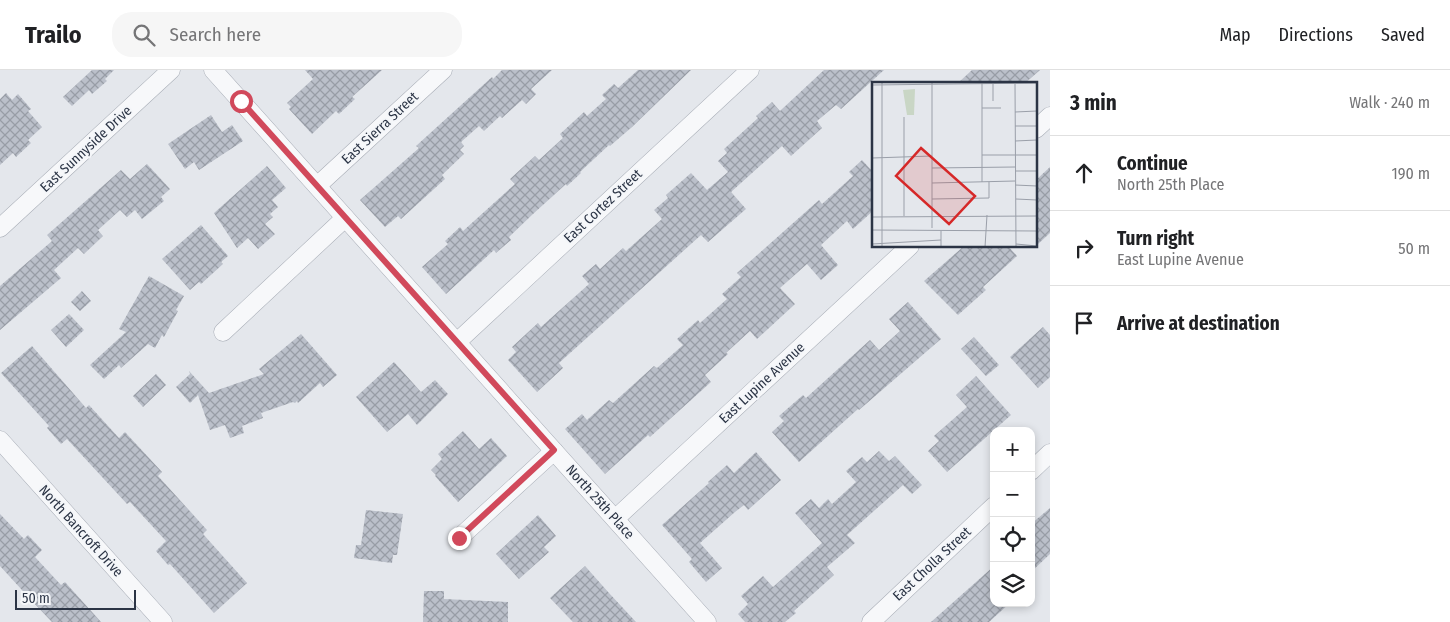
<!DOCTYPE html>
<html lang="en">
<head>
<meta charset="utf-8">
<style>
	body { margin:0; font-family:"Fira Sans Condensed",sans-serif; background:#f6f6f6; color:#202124 }
	.controls { position:absolute; right:15px; bottom:15px; display:grid; overflow:hidden; border-radius:10px; box-shadow:0 2px 8px #0003 }
	.controls button { width:45px; height:45px; display:grid; place-items:center; padding:0; border:0; border-bottom:1px solid #e0e0e0; background:#fff; color:#202124; font:25px sans-serif }
	.scale { position:absolute; left:15px; bottom:12px; width:121px; box-sizing:border-box; padding-left:5px; border:2px solid #2b3445; border-top:0; font-size:14px; line-height:18px; white-space:nowrap; color:#2b3445; -webkit-text-stroke:4px #f4f6f9; paint-order:stroke }
	.stop { position:absolute; width:15px; height:15px; margin:-11px; border:4px solid #d1495b; border-radius:50%; background:#fff }
	.stop.end { background:#d1495b; border-color:#fff; box-shadow:0 1px 5px #0008 }
	.list { margin:0; padding:0; list-style:none }
	h2 { display:flex; justify-content:space-between; align-items:center; height:65px; margin:0; padding:0 20px; font-size:21px }
	h2 small { font-size:16px; font-weight:400; color:#757577 }
	.list li { display:grid; grid-template-columns:32px 1fr auto; gap:15px; align-items:center; box-sizing:border-box; height:75px; padding:0 20px; border-top:1px solid #e0e0e0 }
	.list b { display:block; font-size:19px; white-space:nowrap }
	.list p { margin:0; font-size:16px; white-space:nowrap; color:#757577 }
	.list em { font-size:16px; font-style:normal; color:#757577 }
	.icon { flex:none; width:28px; height:28px; fill:none; stroke:currentColor; stroke-width:2; stroke-linecap:round; stroke-linejoin:round }
	.map { position:relative; flex:none; width:1050px; height:552px; overflow:hidden }
	header { display:flex; align-items:center; gap:30px; box-sizing:border-box; height:70px; padding:0 25px; background:#fff; border-bottom:1px solid #e0e0e0 }
	header strong { font-size:24px }
	nav { display:flex; gap:28px; margin-inline-start:auto; font-size:18px }
	.search { width:350px; height:45px; background:#f6f6f6; display:flex; align-items:center; gap:12px; box-sizing:border-box; padding:0 18px; border-radius:20px; color:#757577; font-size:19px }
	main { display:flex }
	aside { flex:1; background:#fff }
	.map>svg:first-child { display:block }
</style>
</head>
<body>
<header>
<strong>Trailo</strong>
<div class="search"><svg class="icon" aria-label="search" viewBox="0 0 24 24"><circle cx="10" cy="10" r="6"/><path d="M15 15l6 6"/></svg>Search here</div>
<nav><a>Map</a><a>Directions</a><a>Saved</a></nav>
</header>
<main>
<div class="map">
<svg width="1050" height="552" viewBox="0 0 1050 552">
	<defs>
		<pattern id="building-cross-hatch" width="8" height="8" patternUnits="userSpaceOnUse" patternTransform="scale(1.25)"><rect width="8" height="8" fill="#bbc0ca"/><path d="M0 0l8 8M0 8l8-8" fill="none" stroke="#989da6"/></pattern>
	</defs>
	<rect width="100%" height="100%" fill="#e4e7ec"/>
	<g fill="url(#building-cross-hatch)">
		<polygon points="92,0 114,0 105,9 107,11 92,24 89,20 72,36 63,27"/>
		<polygon points="305,0 382,0 352,27 355,29 339,44 336,41 312,64 289,39 291,37 287,33 313,9"/>
		<polygon points="502,0 552,0 531,19 536,24 526,34 522,30 502,48 500,46 484,61 479,56 461,72 464,76 460,80 464,84 442,105 445,109 401,149 398,146 385,157 360,130 419,78 416,76 438,56 492,7 493,9"/>
		<polygon points="638,0 691,0 632,57 610,76 609,75 580,102 581,103 567,116 566,114 533,144 509,167 511,170 496,183 494,180 446,224 422,197 448,174 445,171 460,157 463,161 515,114 510,109 535,86 539,90 563,68 560,64 584,42 587,46 606,29 602,25 614,14 618,18"/>
		<polygon points="824,0 884,0 841,39 836,35 817,51 822,58 791,86 782,76 731,122 746,139 708,172 701,165 559,293 563,298 537,322 508,290 516,282 512,277 538,253 541,257 589,214 582,206 596,194 600,199 623,178 626,181 662,149 654,140 668,128 666,125 691,103 707,120 728,102 718,91 727,83 724,79 758,48 756,46 772,32 780,41"/>
		<polygon points="972,0 1040,0 1024,14 957,14"/>
		<polygon points="6,23 12,30 18,24 31,39 28,41 42,57 28,70 31,73 16,87 13,83 0,95 0,29"/>
		<polygon points="211,45 222,62 232,55 243,71 199,100 194,92 185,99 168,74"/>
		<polygon points="862,90 874,103 874,140 853,159 847,151 821,175 838,195 821,210 807,194 780,218 795,234 757,269 750,261 726,283 728,284 705,305 711,312 650,367 648,365 605,404 565,359 582,344 587,350 609,330 613,333 654,296 657,298 683,275 677,269 698,250 700,253 727,229 722,224 741,207 737,203 819,130 822,134 853,106 849,102"/>
		<polygon points="147,94 170,119 161,127 164,131 142,149 135,140 127,147 120,140 98,160 103,166 84,184 78,178 54,200 61,208 0,260 0,216 52,171 47,165 121,100 130,109"/>
		<polygon points="267,96 286,118 272,130 278,137 270,144 273,147 265,154 275,164 258,179 248,168 237,178 214,143"/>
		<polygon points="1050,97 1050,163 1036,176 1036,110"/>
		<polygon points="201,155 228,186 221,192 223,194 201,214 199,212 190,220 162,189"/>
		<polygon points="964,176 1008,176 1017,186 983,217 986,220 958,245 924,211"/>
		<polygon points="149,206 184,226 176,240 178,241 164,267 162,265 155,278 148,274 121,298 119,295 104,309 90,295 126,262 119,259"/>
		<polygon points="82,221 91,231 80,241 71,232"/>
		<polygon points="908,232 941,269 859,340 858,339 799,392 772,362 784,351 779,346 803,325 806,328 870,270 879,280 900,261 889,249"/>
		<polygon points="69,244 84,260 66,277 51,260"/>
		<polygon points="1043,257 1050,265 1050,307 1038,318 1010,287"/>
		<polygon points="301,264 337,305 323,317 320,313 298,333 297,331 295,333 293,332 261,343 263,348 242,356 244,363 230,368 225,355 210,360 198,325 190,333 176,317 190,304 189,301 209,323 264,304 259,299"/>
		<polygon points="974,267 999,295 986,306 961,279"/>
		<polygon points="32,276 86,338 89,335 119,368 125,362 162,402 158,406 207,460 203,464 247,513 214,543 170,494 168,495 156,481 166,471 130,432 127,434 67,369 61,374 47,358 49,356 1,303"/>
		<polygon points="394,292 421,322 435,310 448,324 417,355 408,344 387,362 356,327"/>
		<polygon points="156,304 166,315 143,337 133,326"/>
		<polygon points="976,306 1011,345 947,402 928,381 939,371 934,366 967,337 956,325"/>
		<polygon points="463,361 479,379 491,368 507,386 458,432 435,406 436,405 431,400 442,389 438,384"/>
		<polygon points="879,381 889,391 895,386 922,415 912,424 903,415 847,465 855,473 827,497 834,505 794,541 796,543 785,552 745,552 738,544 748,534 741,526 763,506 773,517 822,473 795,443 811,429 819,438 828,429 832,434 856,412 846,401 862,387 867,392"/>
		<polygon points="756,382 781,410 748,440 744,435 735,442 700,473 722,498 706,512 689,492 692,489 662,455 709,413 708,412 727,395 734,403"/>
		<polygon points="1050,438 1050,484 1031,502 1031,454"/>
		<polygon points="366,440 403,444 397,485 393,485 392,493 354,488 356,475 361,475"/>
		<polygon points="0,444 24,469 28,465 42,480 35,487 61,515 65,512 101,552 52,552 32,531 0,496"/>
		<polygon points="538,445 556,466 544,477 549,482 519,509 496,484"/>
		<polygon points="585,496 609,523 636,552 573,552 550,528"/>
		<polygon points="994,496 994,533 1010,533 989,552 931,552"/>
		<polygon points="424,521 444,521 444,529 508,532 508,552 423,552"/>
	</g>
	<g fill="none" stroke-linecap="round" stroke-linejoin="round">
		<g stroke="#a9aeb7" stroke-width="19">
			<g id="minor">
				<polyline points="213,0 707,552"/>
				<polyline points="1036,59 1050,46"/>
				<polyline points="317,116 443,0"/>
				<polyline points="0,158 171,0"/>
				<polyline points="223,262 345,148"/>
				<polyline points="457,272 750,0"/>
				<polyline points="0,370 163,552"/>
				<polyline points="1031,401 1050,383"/>
				<polyline points="615,449 910,176"/>
				<polyline points="459,468 554,381"/>
				<polyline points="871,552 994,436"/>
			</g>
		</g>
		<use href="#minor" stroke="#f7f8fa" stroke-width="18"/>
	</g>
	<g fill="none" stroke-linecap="round" stroke-linejoin="round">
		<polyline stroke="#d1495b" stroke-width="6" points="241,31 554,380 459,468"/>
	</g>
	<g text-anchor="middle" dominant-baseline="central" stroke-width="4" stroke-linejoin="round" paint-order="stroke">
		<g font-size="14" fill="#2b3445" stroke="#f4f6f9">
			<text transform="translate(380 58) rotate(-43)">East Sierra Street</text>
			<text transform="translate(86 79) rotate(-43)">East Sunnyside Drive</text>
			<text transform="translate(603 136) rotate(-43)">East Cortez Street</text>
			<text transform="translate(762 313) rotate(-43)">East Lupine Avenue</text>
			<text transform="translate(600 432) rotate(48)">North 25th Place</text>
			<text transform="translate(81 461) rotate(48)">North Bancroft Drive</text>
			<text transform="translate(932 494) rotate(-43)">East Cholla Street</text>
		</g>
	</g>
	<g transform="translate(872 12)">
		<rect width="165" height="165" fill="#e4e7ec"/>
		<path d="M 43,7 L 42,33 L 35,33 L 31,8 Z" fill="#c9d6c5"/>
		<path fill="none" stroke="#9a9fa9" stroke-width="1" d="M 60,0 L 60,146M 110,1 L 110,100M 121,2 L 121,19M 143,2 L 144,165M 0,3 L 165,1M 110,26 L 129,26M 143,30 L 165,29M 143,44 L 165,44M 143,59 L 165,58M 110,73 L 165,73M 0,76 L 60,74M 60,86 L 143,85M 143,89 L 165,89M 60,101 L 143,99M 143,103 L 165,104M 60,117 L 117,116 L 117,100M 144,117 L 165,118M 32,134 L 32,35M 0,135 L 165,134M 0,148 L 165,149M 69,149 L 69,165M 0,162 L 69,158M 144,162 L 165,164M 10,165 L 10,0M 113,165 L 115,133"/>
		<path fill="#d62828" fill-opacity="0.15" stroke="#d62828" stroke-width="2.5" d="M 49,66 L 103,114 L 77,142 L 24,94 Z"/>
		<rect width="165" height="165" fill="none" stroke="#2b3445" stroke-width="2.5"/>
	</g>
</svg>
<div class="controls">
<button>+</button>
<button>−</button>
<button><svg class="icon" aria-label="locate" viewBox="0 0 24 24"><circle cx="12" cy="12" r="6"/><path d="M12 2v4M12 18v4M2 12h4M18 12h4"/></svg></button>
<button><svg class="icon" aria-label="layers" viewBox="0 0 24 24"><path d="M12 4l9 5-9 5-9-5zM3 14l9 5 9-5"/></svg></button>
</div>
<div class="scale">50 m</div>
<div class="stop" style="left:241px;top:31px"></div>
<div class="stop end" style="left:459px;top:468px"></div>
</div>
<aside>
<h2>3 min<small>Walk · 240 m</small></h2>
<ul class="list">
<li><svg class="icon" aria-label="ahead" viewBox="0 0 24 24"><path d="M12 20V5M6 11l6-6 6 6"/></svg><div><b>Continue</b><p>North 25th Place</p></div><em>190 m</em></li>
<li><svg class="icon" aria-label="right" viewBox="0 0 24 24"><path d="M7 20v-9h11M14 6l5 5-5 5"/></svg><div><b>Turn right</b><p>East Lupine Avenue</p></div><em>50 m</em></li>
<li><svg class="icon" aria-label="arrive" viewBox="0 0 24 24"><path d="M6 21V4h12l-3 4 3 4H6"/></svg><div><b>Arrive at destination</b></div></li>
</ul>
</aside>
</main>
</body>
</html>
